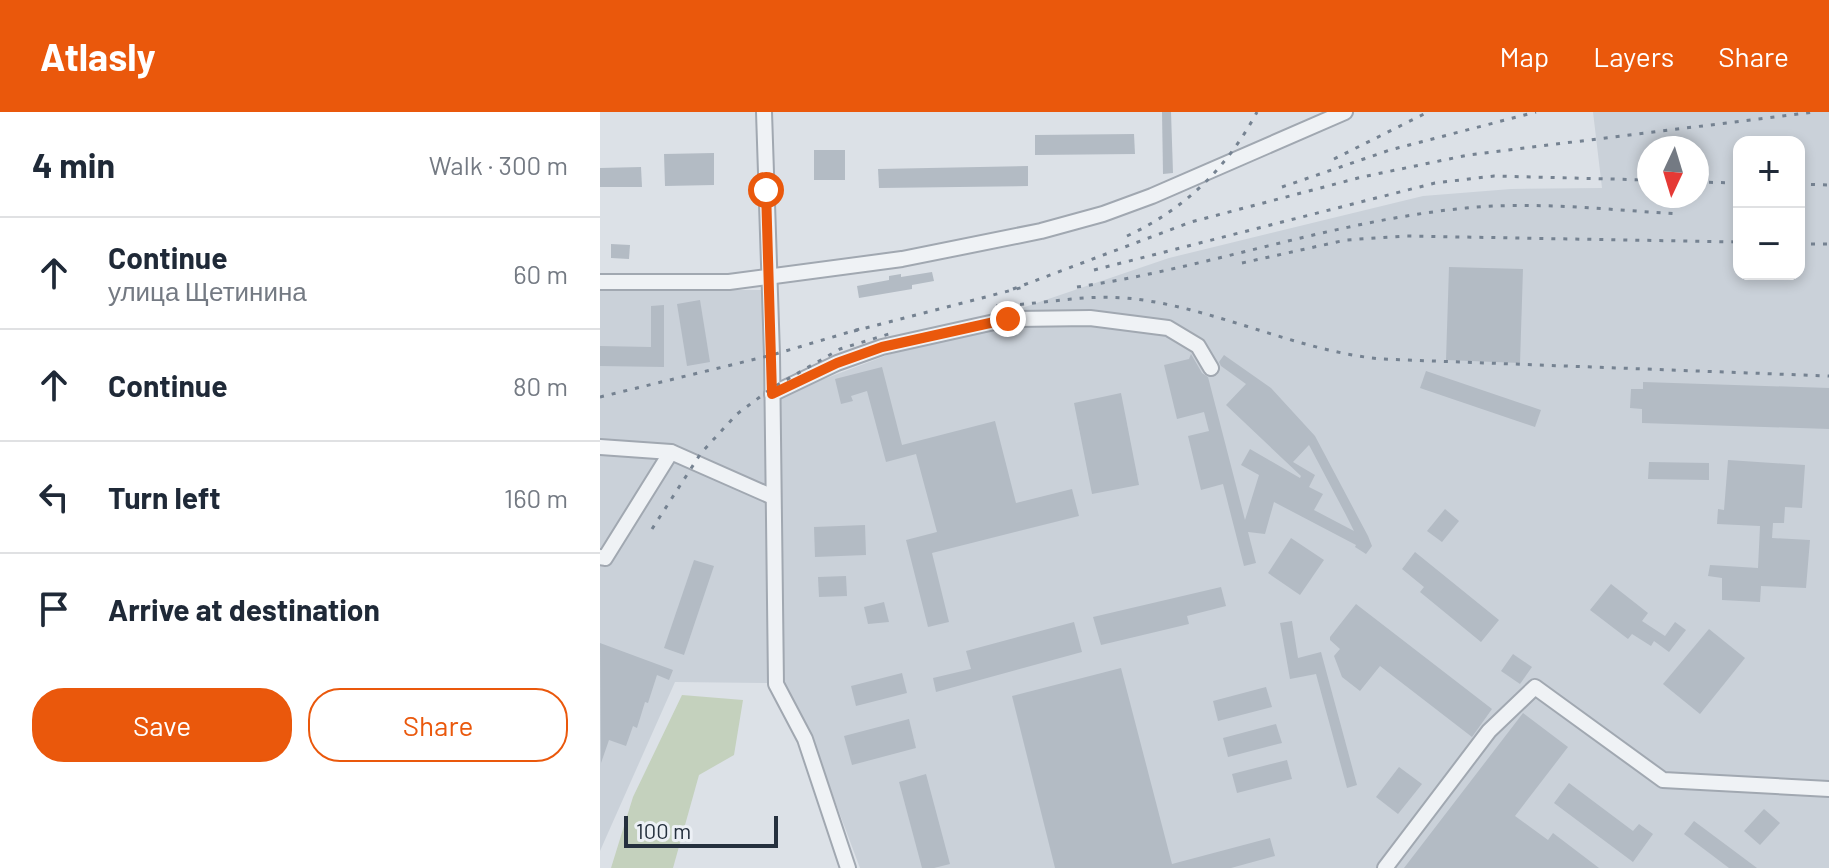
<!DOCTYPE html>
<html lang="en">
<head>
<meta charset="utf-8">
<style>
	body { margin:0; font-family:Barlow,sans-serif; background:#f2f2f3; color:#1f2937 }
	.controls { position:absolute; right:24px; top:24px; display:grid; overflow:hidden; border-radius:16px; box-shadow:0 4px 12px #0003 }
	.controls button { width:72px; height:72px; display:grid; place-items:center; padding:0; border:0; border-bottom:2px solid #e0e1e3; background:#fff; color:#1f2937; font:40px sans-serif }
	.compass { position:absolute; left:1037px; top:24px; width:72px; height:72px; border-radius:50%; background:#fff; box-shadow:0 4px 12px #0003; rotate:184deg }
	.scale { position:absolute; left:24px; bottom:20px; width:154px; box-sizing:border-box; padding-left:8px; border:4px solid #25303e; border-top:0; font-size:22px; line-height:28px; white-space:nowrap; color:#25303e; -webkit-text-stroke:6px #ecf0f5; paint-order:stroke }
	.stop { position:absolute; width:24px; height:24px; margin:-18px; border:6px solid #ea580c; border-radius:50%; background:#fff }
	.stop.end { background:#ea580c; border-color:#fff; box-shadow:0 2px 8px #0008 }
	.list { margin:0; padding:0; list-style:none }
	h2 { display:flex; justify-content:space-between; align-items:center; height:104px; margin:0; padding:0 32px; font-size:34px }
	h2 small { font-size:26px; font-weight:400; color:#747a83 }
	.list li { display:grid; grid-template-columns:52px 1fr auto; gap:24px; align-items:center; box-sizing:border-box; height:112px; padding:0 32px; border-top:2px solid #e0e1e3 }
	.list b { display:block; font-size:30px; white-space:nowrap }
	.list p { margin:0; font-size:26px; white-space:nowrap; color:#747a83 }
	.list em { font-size:26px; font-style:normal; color:#747a83 }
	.actions { display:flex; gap:16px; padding:24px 32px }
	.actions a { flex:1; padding:18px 0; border:2px solid #ea580c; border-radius:32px; text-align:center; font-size:28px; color:#ea580c }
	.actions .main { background:#ea580c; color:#fff }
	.icon { flex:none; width:44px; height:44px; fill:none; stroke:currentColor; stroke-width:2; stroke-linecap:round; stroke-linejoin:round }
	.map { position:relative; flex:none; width:1229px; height:756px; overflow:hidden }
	header { display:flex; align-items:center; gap:48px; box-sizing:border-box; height:112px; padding:0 40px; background:#ea580c; color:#fff }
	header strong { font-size:38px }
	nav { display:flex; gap:44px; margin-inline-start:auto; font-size:28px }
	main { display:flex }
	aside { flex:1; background:#fff }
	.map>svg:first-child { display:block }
</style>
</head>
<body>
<header>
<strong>Atlasly</strong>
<nav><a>Map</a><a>Layers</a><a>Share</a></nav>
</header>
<main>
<aside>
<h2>4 min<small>Walk · 300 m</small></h2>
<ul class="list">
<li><svg class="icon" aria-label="ahead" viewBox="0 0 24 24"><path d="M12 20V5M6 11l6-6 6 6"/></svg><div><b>Continue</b><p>улица Щетинина</p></div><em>60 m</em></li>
<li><svg class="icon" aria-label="ahead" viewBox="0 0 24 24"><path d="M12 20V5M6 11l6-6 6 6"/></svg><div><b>Continue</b></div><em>80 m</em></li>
<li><svg class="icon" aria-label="left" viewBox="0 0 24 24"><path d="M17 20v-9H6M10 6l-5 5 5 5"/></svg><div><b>Turn left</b></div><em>160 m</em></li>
<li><svg class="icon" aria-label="arrive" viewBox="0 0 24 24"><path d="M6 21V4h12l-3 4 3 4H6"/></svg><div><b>Arrive at destination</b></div></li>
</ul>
<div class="actions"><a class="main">Save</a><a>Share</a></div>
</aside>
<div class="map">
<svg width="1229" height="756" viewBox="0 0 1229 756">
	<rect width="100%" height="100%" fill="#dce1e7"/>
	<g fill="#cad1d9" fill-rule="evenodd">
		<path d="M 993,0 L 1229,0 L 1229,756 L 260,756 L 211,625 L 182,570 L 179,284 L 322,230 L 569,146 L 823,84 L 911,77 L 1002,76 ZM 1139,30 L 1199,30 L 1199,162 L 1139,162 ZM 1049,36 L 1097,36 L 1097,84 L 1049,84 Z"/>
		<polygon points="0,178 163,178 168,571 75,570 0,739"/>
	</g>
	<polygon fill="#c4d1bd" points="82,583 143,588 134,643 99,663 73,756 11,756 33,685"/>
	<g fill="#b3bbc4" fill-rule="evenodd">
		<polygon points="562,0 571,0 573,61 563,62"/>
		<polygon points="534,22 535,42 435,43 435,23"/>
		<rect x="214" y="38" width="31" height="30"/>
		<polygon points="114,41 114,73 65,74 64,42"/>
		<polygon points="428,54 428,74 279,76 278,57"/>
		<polygon points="41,55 42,75 0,75 0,56"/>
		<polygon points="11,132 30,133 29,147 11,146"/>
		<polygon points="849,155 923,157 920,251 846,248"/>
		<polygon points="332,160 334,169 312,173 312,177 259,186 257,174 289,168 289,164 301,162 301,165"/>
		<polygon points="100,188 110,250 87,254 77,192"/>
		<polygon points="64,193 64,255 0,254 0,234 51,235 51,194"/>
		<path d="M 591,242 L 602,261 L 608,265 L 645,408 L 659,363 L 641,353 L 650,337 L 700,366 L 701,364 L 626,293 L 646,272 L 621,254 L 619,250 L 624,243 L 671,276 L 715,324 L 768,424 L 772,434 L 766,442 L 755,435 L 756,433 L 674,390 L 665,422 L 648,420 L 656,451 L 644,454 L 623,372 L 601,378 L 588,324 L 609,319 L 604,300 L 577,307 L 564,253 L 589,247 ZM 709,333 L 746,403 L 754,419 L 714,398 L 723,382 L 709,375 L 715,363 L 693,350 Z"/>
		<polygon points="282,255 302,333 395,309 416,391 472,377 479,404 332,441 349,510 328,515 306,428 337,420 316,342 286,350 267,279 251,284 253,289 241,292 235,267"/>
		<polygon points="826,259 941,298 935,315 820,276"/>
		<polygon points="1043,270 1229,276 1229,317 1042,311 1042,297 1030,296 1031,277 1043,277"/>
		<polygon points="521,281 539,373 492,382 474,291"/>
		<polygon points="1128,348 1205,353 1202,396 1185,395 1184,411 1173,411 1172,426 1210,428 1206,476 1161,474 1160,490 1122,488 1122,466 1108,464 1110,453 1158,456 1160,414 1117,412 1118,397 1124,398"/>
		<polygon points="1049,350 1109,351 1109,368 1048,367"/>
		<polygon points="845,397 859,409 842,430 827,419"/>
		<polygon points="265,413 266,443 215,445 214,415"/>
		<polygon points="691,426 724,448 700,483 668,461"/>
		<polygon points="815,440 899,508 881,530 820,480 824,475 802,457"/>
		<polygon points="94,448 114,454 84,543 64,536"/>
		<polygon points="246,464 247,484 219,485 218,465"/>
		<polygon points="1011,472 1048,501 1042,509 1065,524 1075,510 1086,518 1069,540 1054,529 1051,534 1032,522 1028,527 990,498"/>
		<polygon points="621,475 626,494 587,504 589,512 501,533 493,505"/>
		<polygon points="284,490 289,510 268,512 264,495"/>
		<polygon points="756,492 892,597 872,625 780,554 760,579 742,565 734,544 740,537 730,528 730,525"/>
		<polygon points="692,509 698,546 721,540 757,673 747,676 716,562 690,567 680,511"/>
		<polygon points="474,510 482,540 336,580 333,566 371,557 366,539"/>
		<polygon points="1109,517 1145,546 1100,602 1063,572"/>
		<polygon points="0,531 73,558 69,568 57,563 48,591 45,590 37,616 33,614 26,634 9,628 1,651"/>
		<polygon points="913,542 932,555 920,572 901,559"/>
		<polygon points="521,556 572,752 670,726 675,744 631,756 455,756 412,584"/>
		<polygon points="302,561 307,581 256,594 251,574"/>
		<polygon points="666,575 672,595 618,609 613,589"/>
		<polygon points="923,601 968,635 915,704 948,728 953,721 999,756 804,756"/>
		<polygon points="309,607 316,636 252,653 244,624"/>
		<polygon points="676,612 682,631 628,645 623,626"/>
		<polygon points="687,648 692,667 637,681 632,662"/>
		<polygon points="799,655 822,672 798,702 776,685"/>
		<polygon points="326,662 350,752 334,756 322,756 299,670"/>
		<polygon points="969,671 1033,719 1039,712 1053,722 1033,750 954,691"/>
		<polygon points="1164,697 1180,711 1160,733 1144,719"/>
		<polygon points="1094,709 1157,756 1129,756 1084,722"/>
	</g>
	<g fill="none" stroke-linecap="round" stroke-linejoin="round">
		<g stroke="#a1a8b1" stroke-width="18">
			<g id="minor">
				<polyline points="164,0 172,243 176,572 205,627 248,756"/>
				<polyline points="0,170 129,170 302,147 441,119 503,102 552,84 745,0"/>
				<polyline points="172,282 237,251 282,235 408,207 490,206 568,216 598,234 611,256"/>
				<polyline points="0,335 71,340"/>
				<polyline points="0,445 5,446 71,340 173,385"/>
				<polyline points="785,756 889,619 935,575 1063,668 1229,677"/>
			</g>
		</g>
		<use href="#minor" stroke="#eff2f5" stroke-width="14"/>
		<g stroke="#758291" stroke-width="3" stroke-dasharray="4 8" stroke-linecap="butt">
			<polyline points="734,47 828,0"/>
			<polyline points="1097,70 1139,71"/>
			<polyline points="1199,72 1229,73"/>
			<polyline points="682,75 790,38 936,0"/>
			<path d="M 527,124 C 585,97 627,56 657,0"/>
			<polyline points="1199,132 1229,132"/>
			<polyline points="642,151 746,128 805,124 1139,130"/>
			<polyline points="494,158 835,71 894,64 1049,68"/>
			<path d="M 477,175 C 608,156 733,109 866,96 C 937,89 1009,98 1080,102"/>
			<polyline points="413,177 591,110 762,65 868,43 1215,0"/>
			<path d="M 396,194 C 451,192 492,179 549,189 C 628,202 701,239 781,247 L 1229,264"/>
			<polyline points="254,219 424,175"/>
			<polyline points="0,285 172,243 263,216"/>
			<polyline points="52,417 101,341 137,302 172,276 240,237 292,221"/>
		</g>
	</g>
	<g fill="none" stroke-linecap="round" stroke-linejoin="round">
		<polyline stroke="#ea580c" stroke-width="10" points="166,78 172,282 237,251 282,235 408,207"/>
	</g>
</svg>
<div class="controls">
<button>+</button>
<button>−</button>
</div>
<svg class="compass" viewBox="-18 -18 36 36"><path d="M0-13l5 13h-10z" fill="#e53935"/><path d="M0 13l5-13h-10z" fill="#747a83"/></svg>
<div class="scale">100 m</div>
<div class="stop" style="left:166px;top:78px"></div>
<div class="stop end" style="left:408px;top:207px"></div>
</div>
</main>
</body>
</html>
